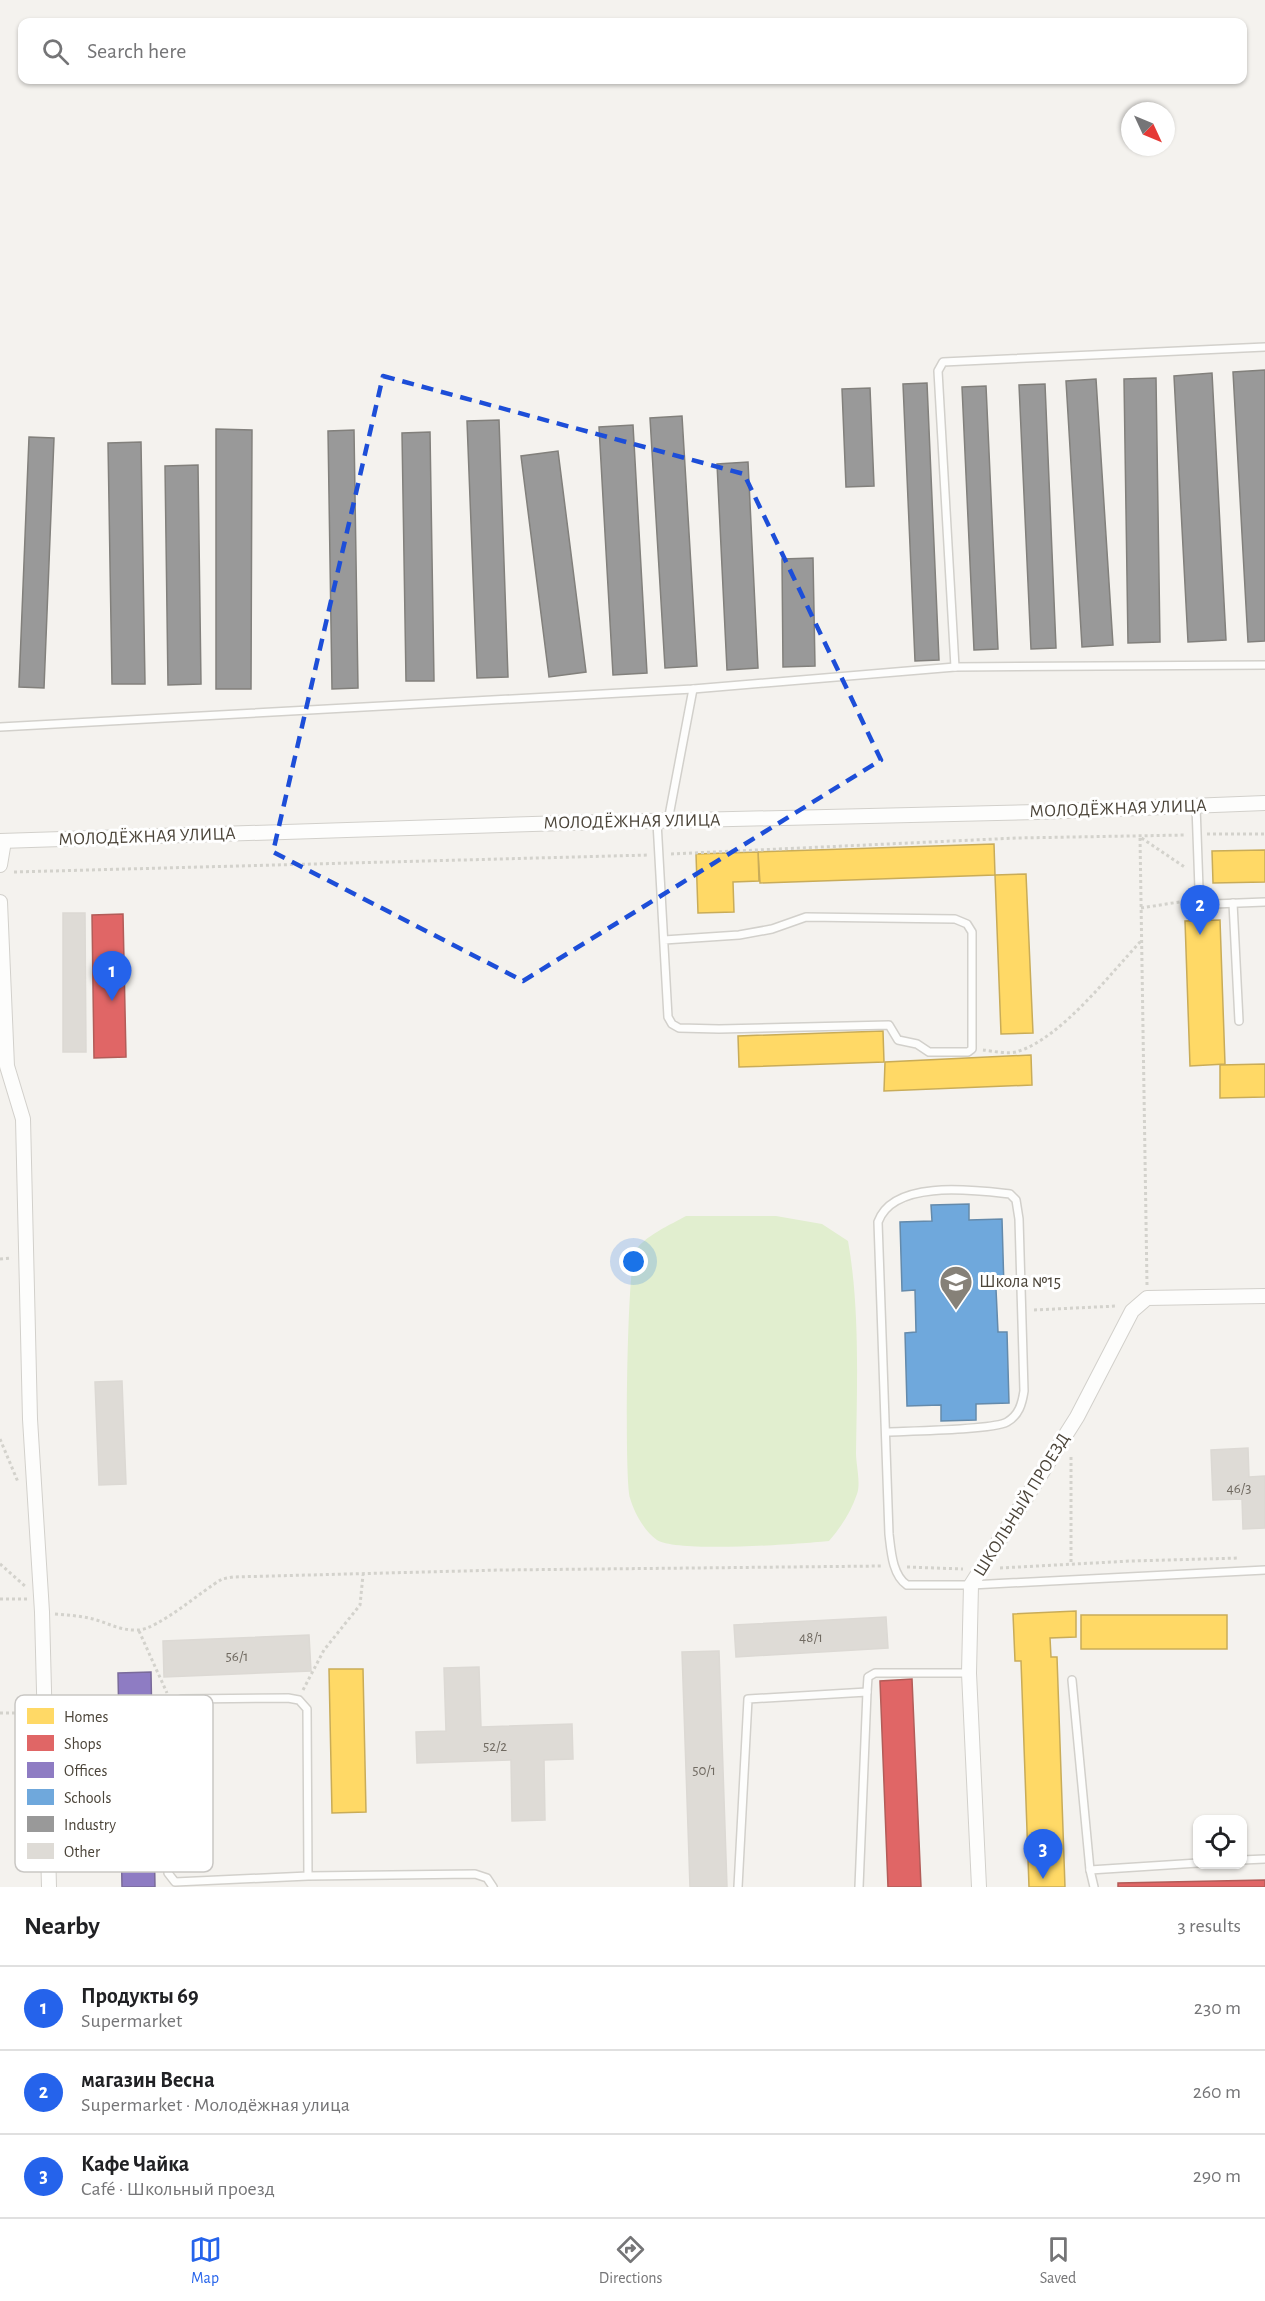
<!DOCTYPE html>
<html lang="en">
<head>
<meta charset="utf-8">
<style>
	body { margin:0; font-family:"Alegreya Sans",sans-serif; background:#f6f6f6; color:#202124 }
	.controls { position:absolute; right:18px; bottom:18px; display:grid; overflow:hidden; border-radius:12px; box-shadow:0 2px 4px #0004 }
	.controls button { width:54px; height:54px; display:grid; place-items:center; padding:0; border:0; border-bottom:2px solid #e0e0e0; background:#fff; color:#202124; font:30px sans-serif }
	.compass { position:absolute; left:1121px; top:102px; width:54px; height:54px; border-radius:50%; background:#fff; box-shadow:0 2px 4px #0004; rotate:134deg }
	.you { position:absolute; left:634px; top:1262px; width:21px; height:21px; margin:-15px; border:4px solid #fff; border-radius:50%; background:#1a73e8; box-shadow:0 0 0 9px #1a73e833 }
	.badge { display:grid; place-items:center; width:39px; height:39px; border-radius:50%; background:#2563eb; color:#fff; font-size:20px; font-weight:700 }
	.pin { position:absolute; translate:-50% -50px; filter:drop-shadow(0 2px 3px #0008) }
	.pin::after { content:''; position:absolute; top:32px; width:21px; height:18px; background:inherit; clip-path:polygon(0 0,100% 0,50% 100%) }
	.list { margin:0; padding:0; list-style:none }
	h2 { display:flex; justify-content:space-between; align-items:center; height:78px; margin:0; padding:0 24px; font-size:26px }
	h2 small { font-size:20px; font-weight:400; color:#757577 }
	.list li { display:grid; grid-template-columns:39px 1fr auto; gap:18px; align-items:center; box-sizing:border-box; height:84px; padding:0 24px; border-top:2px solid #e0e0e0 }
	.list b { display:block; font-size:22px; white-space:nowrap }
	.list p { margin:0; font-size:20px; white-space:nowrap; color:#757577 }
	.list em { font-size:20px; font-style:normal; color:#757577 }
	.icon { flex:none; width:33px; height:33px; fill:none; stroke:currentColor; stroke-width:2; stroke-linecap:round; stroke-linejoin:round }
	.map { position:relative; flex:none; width:1265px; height:1887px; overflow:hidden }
	.search { position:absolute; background:#fff; box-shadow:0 2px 4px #0004; left:18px; right:18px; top:18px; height:66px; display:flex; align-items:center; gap:15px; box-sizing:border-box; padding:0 21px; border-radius:12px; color:#757577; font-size:22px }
	.sheet { height:330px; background:#fff }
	nav { display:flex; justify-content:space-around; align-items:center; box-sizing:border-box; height:84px; border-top:2px solid #e0e0e0; background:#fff; font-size:16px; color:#757577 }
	nav a { display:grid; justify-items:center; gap:3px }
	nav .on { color:#2563eb }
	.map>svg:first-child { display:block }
</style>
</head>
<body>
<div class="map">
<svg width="1265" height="1887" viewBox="0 0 1265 1887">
	<rect width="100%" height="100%" fill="#f4f2ee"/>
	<path fill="#e1eecf" d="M 686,1216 L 776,1216 L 822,1224 L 848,1241 C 860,1308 857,1384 856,1453 C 856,1465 861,1483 857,1494 C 851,1512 841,1527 829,1541 C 800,1544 677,1553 657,1540 C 644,1531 634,1512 630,1498 C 624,1478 627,1268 635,1252 C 642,1237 672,1224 686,1216 Z"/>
	<g fill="#ffd966" stroke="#c9ac58" stroke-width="1.5">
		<polygon points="994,844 995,875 760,883 758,852"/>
		<polygon points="1265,850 1265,882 1213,883 1212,851"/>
		<polygon points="758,852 759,881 733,882 734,912 698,913 696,854"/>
		<polygon points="1026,874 1033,1033 1001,1034 995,875"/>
		<polygon points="1220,920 1225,1064 1190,1066 1185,921"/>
		<polygon points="883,1031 884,1062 739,1067 738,1036"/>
		<polygon points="1031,1055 1032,1085 884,1091 885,1062"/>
		<polygon points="1265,1064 1265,1097 1220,1098 1220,1065"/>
		<polygon points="1076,1611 1076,1637 1050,1638 1051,1657 1057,1657 1065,1887 1029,1887 1021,1661 1015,1661 1013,1614"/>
		<rect x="1081" y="1615" width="146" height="34"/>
		<polygon points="329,1669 363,1669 366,1812 332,1813"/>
	</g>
	<g fill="#e06666" stroke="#b35c58" stroke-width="1.5">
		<polygon points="123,914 126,1057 94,1058 92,915"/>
		<polygon points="912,1679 921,1887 888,1887 880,1681"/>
		<polygon points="1265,1880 1265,1887 1118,1887 1118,1883"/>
	</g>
	<polygon fill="#8e7cc3" stroke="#7a6b9a" stroke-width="1.5" points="151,1672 155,1887 122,1887 118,1673"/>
	<polygon fill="#6fa8dc" stroke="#648aab" stroke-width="1.5" points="969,1204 969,1220 1002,1219 1004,1289 996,1289 998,1332 1007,1332 1009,1403 976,1404 976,1420 941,1421 941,1405 907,1406 905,1333 916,1332 915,1290 902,1291 900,1222 932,1221 931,1205"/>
	<g fill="#999" stroke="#82807c" stroke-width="1.5">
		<polygon points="1265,370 1265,641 1248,642 1233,372"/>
		<polygon points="1212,373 1226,640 1188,642 1174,376"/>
		<polygon points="1156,378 1160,642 1128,643 1124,379"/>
		<polygon points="1096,379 1113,645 1082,647 1066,381"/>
		<polygon points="927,383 939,660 915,661 903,384"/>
		<polygon points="1045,384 1056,648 1031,649 1019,385"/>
		<polygon points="986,386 998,649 974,650 962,387"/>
		<polygon points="870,388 874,486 846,487 842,389"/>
		<polygon points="682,416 697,666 665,668 650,418"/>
		<polygon points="499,420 508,677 477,678 467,421"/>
		<polygon points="633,425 647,673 613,675 599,427"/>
		<polygon points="216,429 252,430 251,689 216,689"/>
		<polygon points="354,430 358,688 332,689 328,431"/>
		<polygon points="430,432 434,681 406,681 402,433"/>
		<polygon points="29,437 54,438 44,688 19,687"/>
		<polygon points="141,442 145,684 112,684 108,443"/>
		<polygon points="558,451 586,672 549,677 521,456"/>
		<polygon points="748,462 758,668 727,670 717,464"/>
		<polygon points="198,465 201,684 168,685 165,466"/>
		<polygon points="813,558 815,666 783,667 782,559"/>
	</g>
	<g fill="#dedbd6" stroke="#dcd9d4" stroke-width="1.5">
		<polygon points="63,913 85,913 86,1052 63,1052"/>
		<polygon points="122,1381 126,1484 99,1485 95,1382"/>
		<polygon points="1248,1448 1249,1477 1265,1476 1265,1528 1243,1529 1242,1499 1213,1500 1211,1450"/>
		<polygon points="886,1617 888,1648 736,1657 734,1625"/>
		<polygon points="309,1635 311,1671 164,1677 163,1641"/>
		<polygon points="719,1651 727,1887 690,1887 682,1652"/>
		<polygon points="479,1667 481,1727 572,1724 573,1759 544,1760 545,1820 512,1821 511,1760 417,1763 416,1732 446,1731 444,1668"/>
	</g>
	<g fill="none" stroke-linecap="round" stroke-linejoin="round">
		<g stroke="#d2d0cb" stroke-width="10">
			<g id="service">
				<polyline points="955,667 938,371 943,362 1265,347"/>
				<polyline points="0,727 693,689 955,667 1265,665"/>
				<polyline points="1196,806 1199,889 1202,898 1214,904 1265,902"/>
				<polyline points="668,821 693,689"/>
				<polyline points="657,822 668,1017 672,1024 679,1028 719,1029 889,1025 898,1040 917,1044 929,1052 968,1052 972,1049 972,932 967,924 955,919 806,917 772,929 739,935 664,940"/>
				<polyline points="1233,903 1239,1021"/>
				<path d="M 887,1432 C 908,1431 993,1430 1007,1422 C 1019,1415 1022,1404 1024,1391 L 1019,1219 L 1016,1200 L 1010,1194 C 974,1190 893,1179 878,1222 L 889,1534 C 891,1550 892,1575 907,1585 L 971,1585 L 1265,1570"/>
				<polyline points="1072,1680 1090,1870"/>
				<polyline points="867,1692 868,1677 875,1673 969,1673"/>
				<polyline points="1242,1860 1265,1859"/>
				<polyline points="308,1876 307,1709 299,1700 288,1698 182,1699 172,1703 169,1714 168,1873 175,1882 308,1876 475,1874 487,1878 493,1887"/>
				<polyline points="738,1887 748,1699 867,1692 859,1887"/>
				<polyline points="1094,1887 1090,1870 1198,1863"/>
			</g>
		</g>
		<g stroke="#d2d0cb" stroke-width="16">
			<g id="minor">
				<polyline points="0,841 565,823 1038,812 1265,803"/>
				<polyline points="0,865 4,841"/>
				<polyline points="0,902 7,1066 23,1119 30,1419 42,1612 49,1887"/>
				<polyline points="979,1887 969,1673 971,1585 1077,1417 1132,1311 1147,1298 1265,1296"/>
			</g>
		</g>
		<g stroke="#d3d2cc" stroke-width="3" stroke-dasharray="3 3" stroke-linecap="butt">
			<polyline points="1207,834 1265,834"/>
			<polyline points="671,854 1017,838 1186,835"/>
			<polyline points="14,872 649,855"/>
			<polyline points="1141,908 1192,900"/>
			<path d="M 983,1050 C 993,1051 1009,1055 1019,1051 C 1062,1037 1110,974 1141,941"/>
			<polyline points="0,1259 12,1258"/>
			<polyline points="1147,1285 1140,837 1186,868"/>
			<polyline points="1034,1310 1117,1306"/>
			<polyline points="0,1439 18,1482"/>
			<polyline points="1071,1457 1071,1564"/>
			<polyline points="0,1564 25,1586"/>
			<polyline points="907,1567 963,1569"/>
			<polyline points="1000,1568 1131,1561 1239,1558"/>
			<polyline points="0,1599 27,1599"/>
			<path d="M 55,1614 C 68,1615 81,1616 93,1619 C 108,1623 121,1631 138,1630 C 157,1630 203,1590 222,1579 L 233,1577 L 501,1570 L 883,1566"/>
			<polyline points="139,1631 167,1693"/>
			<polyline points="303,1690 324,1650 360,1605 363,1575"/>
			<polyline points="0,1713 30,1713"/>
		</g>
		<use href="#service" stroke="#fdfdfc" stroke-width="7"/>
		<use href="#minor" stroke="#fdfdfc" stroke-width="14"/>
	</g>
	<path fill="none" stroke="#1d4ed8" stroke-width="4.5" stroke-dasharray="12 8" stroke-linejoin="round" d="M 383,376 L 744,474 L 881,760 L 523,981 L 273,852 Z"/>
	<defs>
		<g id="school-pin" transform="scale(1.725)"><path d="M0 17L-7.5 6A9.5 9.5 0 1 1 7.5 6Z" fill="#868178" stroke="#fff"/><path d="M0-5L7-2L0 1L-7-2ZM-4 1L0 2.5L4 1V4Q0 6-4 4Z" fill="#fff"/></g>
	</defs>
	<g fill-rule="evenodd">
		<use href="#school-pin" x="956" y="1282"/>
	</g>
	<g text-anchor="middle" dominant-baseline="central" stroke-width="6" stroke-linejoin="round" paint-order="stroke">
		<g font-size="15" fill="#706a61">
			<text x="1239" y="1488">46/3</text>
			<text x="811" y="1637">48/1</text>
			<text x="237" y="1656">56/1</text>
			<text x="495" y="1746">52/2</text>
			<text x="704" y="1770">50/1</text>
		</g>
		<g font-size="18" fill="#4b4439" stroke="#fff">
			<text transform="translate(1118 809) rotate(-2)">МОЛОДЁЖНАЯ УЛИЦА</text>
			<text transform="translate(632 822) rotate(-1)">МОЛОДЁЖНАЯ УЛИЦА</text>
			<text transform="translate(147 837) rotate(-2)">МОЛОДЁЖНАЯ УЛИЦА</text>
			<text transform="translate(1022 1505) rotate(-58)">ШКОЛЬНЫЙ ПРОЕЗД</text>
		</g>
		<g font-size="18" fill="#4b4439" stroke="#fff" text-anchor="start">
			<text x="979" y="1282">Школа №15</text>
		</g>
	</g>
	<rect x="15" y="1695" width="198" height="177" rx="9" fill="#fff" stroke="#c9c7c4" stroke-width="1.5"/>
	<rect x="27" y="1708" width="27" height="16" fill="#ffd966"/>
	<rect x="27" y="1735" width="27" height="16" fill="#e06666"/>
	<rect x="27" y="1762" width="27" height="16" fill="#8e7cc3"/>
	<rect x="27" y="1789" width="27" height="16" fill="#6fa8dc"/>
	<rect x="27" y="1816" width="27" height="16" fill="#999"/>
	<rect x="27" y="1843" width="27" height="16" fill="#dedbd6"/>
	<g font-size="16" fill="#4b4439">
		<text x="64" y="1722">Homes</text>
		<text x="64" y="1749">Shops</text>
		<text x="64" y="1776">Offices</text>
		<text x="64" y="1803">Schools</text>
		<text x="64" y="1830">Industry</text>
		<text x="64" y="1857">Other</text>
	</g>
</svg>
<div class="controls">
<button><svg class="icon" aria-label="locate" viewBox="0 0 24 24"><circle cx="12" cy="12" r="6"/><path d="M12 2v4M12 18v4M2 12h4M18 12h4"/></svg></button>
</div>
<svg class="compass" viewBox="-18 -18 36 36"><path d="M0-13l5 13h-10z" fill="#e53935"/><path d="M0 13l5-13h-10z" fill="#757577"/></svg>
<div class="you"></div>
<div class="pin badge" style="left:112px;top:1001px">1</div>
<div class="pin badge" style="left:1200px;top:935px">2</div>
<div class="pin badge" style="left:1043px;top:1879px">3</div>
<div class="search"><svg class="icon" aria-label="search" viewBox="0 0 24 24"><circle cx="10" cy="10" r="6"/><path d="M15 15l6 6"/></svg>Search here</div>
</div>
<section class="sheet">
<h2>Nearby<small>3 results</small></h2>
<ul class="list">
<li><span class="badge">1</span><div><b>Продукты 69</b><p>Supermarket</p></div><em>230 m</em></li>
<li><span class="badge">2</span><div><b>магазин Весна</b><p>Supermarket · Молодёжная улица</p></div><em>260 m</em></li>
<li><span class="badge">3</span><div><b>Кафе Чайка</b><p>Café · Школьный проезд</p></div><em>290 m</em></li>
</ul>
</section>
<nav>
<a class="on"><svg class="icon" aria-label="map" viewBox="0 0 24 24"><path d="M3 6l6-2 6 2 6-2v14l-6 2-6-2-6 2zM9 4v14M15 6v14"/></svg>Map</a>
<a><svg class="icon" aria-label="directions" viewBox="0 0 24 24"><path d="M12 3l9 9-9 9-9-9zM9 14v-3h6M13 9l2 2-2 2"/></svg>Directions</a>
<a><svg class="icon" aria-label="saved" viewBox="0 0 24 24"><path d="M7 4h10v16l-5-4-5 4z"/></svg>Saved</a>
</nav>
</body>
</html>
